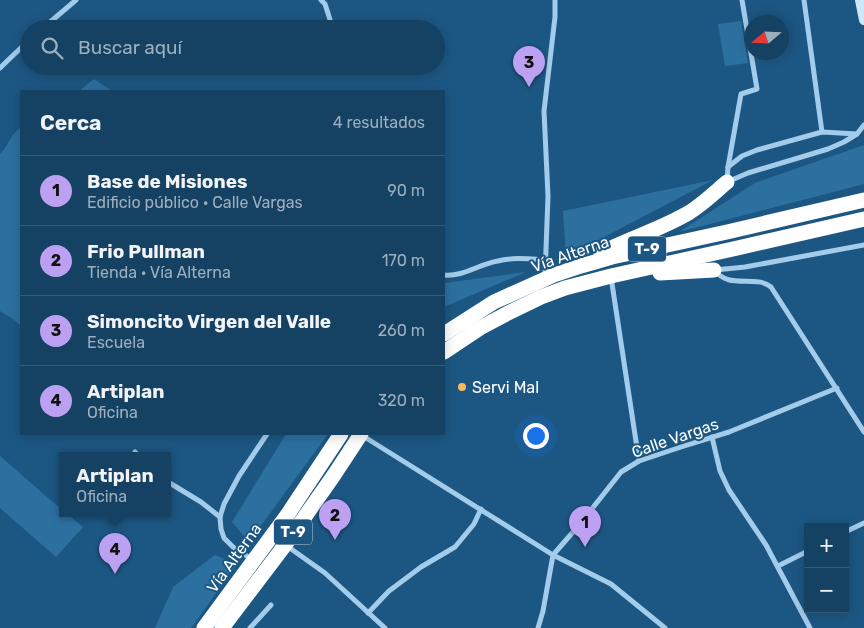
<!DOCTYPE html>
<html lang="es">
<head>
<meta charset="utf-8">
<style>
	body { margin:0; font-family:Rubik,sans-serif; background:#1e4868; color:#f1f3f6 }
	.controls { position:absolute; right:15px; bottom:15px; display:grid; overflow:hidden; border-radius:0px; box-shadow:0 2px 12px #0003 }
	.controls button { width:45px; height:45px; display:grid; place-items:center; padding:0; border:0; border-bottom:1px solid #345a77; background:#154162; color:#f1f3f6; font:25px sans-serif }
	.compass { position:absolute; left:744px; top:15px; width:45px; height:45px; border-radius:50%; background:#154162; box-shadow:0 2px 12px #0003; rotate:251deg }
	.you { position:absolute; left:535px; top:435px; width:18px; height:18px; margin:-12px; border:4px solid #fff; border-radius:50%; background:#1a73e8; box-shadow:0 0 0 8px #1a73e833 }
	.badge { display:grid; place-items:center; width:32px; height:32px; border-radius:50%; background:#bca0f2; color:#111; font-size:16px; font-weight:700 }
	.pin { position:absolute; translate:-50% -41px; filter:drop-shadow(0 1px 2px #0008) }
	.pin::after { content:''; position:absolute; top:26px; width:18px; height:15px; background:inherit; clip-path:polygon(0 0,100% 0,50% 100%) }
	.popup { position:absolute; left:59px; top:452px; width:112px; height:65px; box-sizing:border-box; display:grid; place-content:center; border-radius:0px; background:#154162; filter:drop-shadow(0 1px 4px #0005); font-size:16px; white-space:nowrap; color:#9dafbe }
	.popup b { font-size:19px; color:#f1f3f6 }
	.popup::after { content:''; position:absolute; left:50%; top:100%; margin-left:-10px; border:10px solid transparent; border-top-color:#154162 }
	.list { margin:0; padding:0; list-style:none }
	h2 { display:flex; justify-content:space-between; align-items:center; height:65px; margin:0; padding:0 20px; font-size:21px }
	h2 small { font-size:16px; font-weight:400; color:#9dafbe }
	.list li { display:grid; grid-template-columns:32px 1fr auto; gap:15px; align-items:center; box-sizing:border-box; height:70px; padding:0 20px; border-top:1px solid #345a77 }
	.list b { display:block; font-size:19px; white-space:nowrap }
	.list p { margin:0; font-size:16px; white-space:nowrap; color:#9dafbe }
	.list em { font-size:16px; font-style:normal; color:#9dafbe }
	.icon { flex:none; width:28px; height:28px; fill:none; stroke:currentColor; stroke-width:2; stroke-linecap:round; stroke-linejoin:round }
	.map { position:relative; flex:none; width:864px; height:628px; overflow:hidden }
	.search { position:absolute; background:#154162; box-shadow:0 2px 12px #0003; left:20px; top:20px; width:425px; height:55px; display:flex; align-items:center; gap:12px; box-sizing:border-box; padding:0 18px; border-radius:28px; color:#9dafbe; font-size:19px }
	.panel { position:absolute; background:#154162; box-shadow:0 2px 12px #0003; left:20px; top:90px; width:425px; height:345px; border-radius:0px }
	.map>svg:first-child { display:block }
</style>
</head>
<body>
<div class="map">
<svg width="864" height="628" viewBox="0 0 864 628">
	<rect width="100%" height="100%" fill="#1c5783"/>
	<g fill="#2c70a0">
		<polygon points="741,21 748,63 725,66 718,24"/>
		<polygon points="94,79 112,91 79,91"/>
		<path d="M 20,128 L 21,128 L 21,326 L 13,319 L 0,311 L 0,154 C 8,146 11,134 20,128 Z"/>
		<polygon points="864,145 864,184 679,232 755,183"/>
		<polygon points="713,180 566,257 563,211"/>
		<polygon points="526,272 444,307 444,283"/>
		<polygon points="286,434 328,434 249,542 232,522"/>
		<polygon points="0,456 62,510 62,513 66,513 83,527 56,557 0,508"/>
		<polygon points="215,555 237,564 191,628 155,628 173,587"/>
	</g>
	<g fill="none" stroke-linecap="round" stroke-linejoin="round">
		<g stroke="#a3ccea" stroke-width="5">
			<polyline points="321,0 325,4 333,29"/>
			<polyline points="742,0 757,89 741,94 728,167 727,182 748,173 828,149 844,142 857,134 864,125"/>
			<polyline points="804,0 822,132"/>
			<polyline points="42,29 76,0"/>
			<polyline points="0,68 29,40"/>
			<polyline points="728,167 742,156 757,150 822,132 857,134"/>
			<path d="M 715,270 C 728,290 755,274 771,287 L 864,432"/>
			<polyline points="715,270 745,267 864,245"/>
			<path d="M 444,275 C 463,277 479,264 498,261 C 513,257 530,259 546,260"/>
			<polyline points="545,276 548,196 544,111 555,17 555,0"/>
			<polyline points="611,277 639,461"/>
			<polyline points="363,436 553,555 611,584 665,628"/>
			<polyline points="712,437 720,471 729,490 766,545 810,628"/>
			<polyline points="135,452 138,455"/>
			<polyline points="168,482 201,502 220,517"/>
			<polyline points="845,532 864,523"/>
			<polyline points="287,546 325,573 385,628"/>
			<polyline points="553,555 580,524 621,472 639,461 681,447 729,432 837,388"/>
			<polyline points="253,560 233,547 224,538 221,529 220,517 224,504 239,476 267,434"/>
			<polyline points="778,566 808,551"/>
			<polyline points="368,613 389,591 421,567 455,547 474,524 481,509"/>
			<polyline points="250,628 271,605"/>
			<polyline points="538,628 543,611 553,555"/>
		</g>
		<polyline stroke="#cee6f8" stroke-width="10" points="860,0 864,20"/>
		<g stroke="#fff" stroke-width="15">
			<path d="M 601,253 C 630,238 662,229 690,212 C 704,203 715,192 727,182"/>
			<polyline points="660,273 714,270"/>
			<polyline points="444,334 494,302 554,275 581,266 612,257 727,232 864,200"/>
			<polyline points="444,352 480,328 508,313 541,297 565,288 611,276 733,249 864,219"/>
			<polyline points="204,628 288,514 341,434"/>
			<polyline points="222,628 285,545 334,475 361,434"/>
		</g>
	</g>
	<circle fill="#faba60" stroke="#1c5783" stroke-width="2" cx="462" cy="387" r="5"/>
	<g text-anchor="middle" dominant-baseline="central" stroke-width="4" stroke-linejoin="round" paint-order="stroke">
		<g fill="#1c5783" stroke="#bbcdda" stroke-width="1">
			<rect x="628" y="236.5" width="38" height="25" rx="4"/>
			<rect x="274" y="519.5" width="38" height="25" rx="4"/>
		</g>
		<g font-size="15" font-weight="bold" fill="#fff">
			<text x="647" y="249">T-9</text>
			<text x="293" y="532">T-9</text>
		</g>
		<g font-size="16" fill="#fff" stroke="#1c5783">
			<text transform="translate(570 254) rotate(-19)">Vía Alterna</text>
			<text transform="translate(675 438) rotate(-19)">Calle Vargas</text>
			<text transform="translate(234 558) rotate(-54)">Vía Alterna</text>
		</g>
		<g font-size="16" fill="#fff" stroke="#1c5783" text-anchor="start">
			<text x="472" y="387">Servi Mal</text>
		</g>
	</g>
</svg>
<div class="controls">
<button>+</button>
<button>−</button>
</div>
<svg class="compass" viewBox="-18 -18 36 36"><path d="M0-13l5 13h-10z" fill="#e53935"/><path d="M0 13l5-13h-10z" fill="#9dafbe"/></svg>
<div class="you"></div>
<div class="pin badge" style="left:585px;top:547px">1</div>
<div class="pin badge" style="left:335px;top:540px">2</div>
<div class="pin badge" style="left:529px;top:87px">3</div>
<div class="pin badge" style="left:115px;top:574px">4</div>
<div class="popup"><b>Artiplan</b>Oficina</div>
<div class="search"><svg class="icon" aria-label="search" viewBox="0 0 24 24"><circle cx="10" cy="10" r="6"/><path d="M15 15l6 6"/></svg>Buscar aquí</div>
<section class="panel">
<h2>Cerca<small>4 resultados</small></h2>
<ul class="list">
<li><span class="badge">1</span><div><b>Base de Misiones</b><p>Edificio público · Calle Vargas</p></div><em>90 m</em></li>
<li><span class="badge">2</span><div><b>Frio Pullman</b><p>Tienda · Vía Alterna</p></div><em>170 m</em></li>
<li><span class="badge">3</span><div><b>Simoncito Virgen del Valle</b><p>Escuela</p></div><em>260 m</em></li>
<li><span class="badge">4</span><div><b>Artiplan</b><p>Oficina</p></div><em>320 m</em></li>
</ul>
</section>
</div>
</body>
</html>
